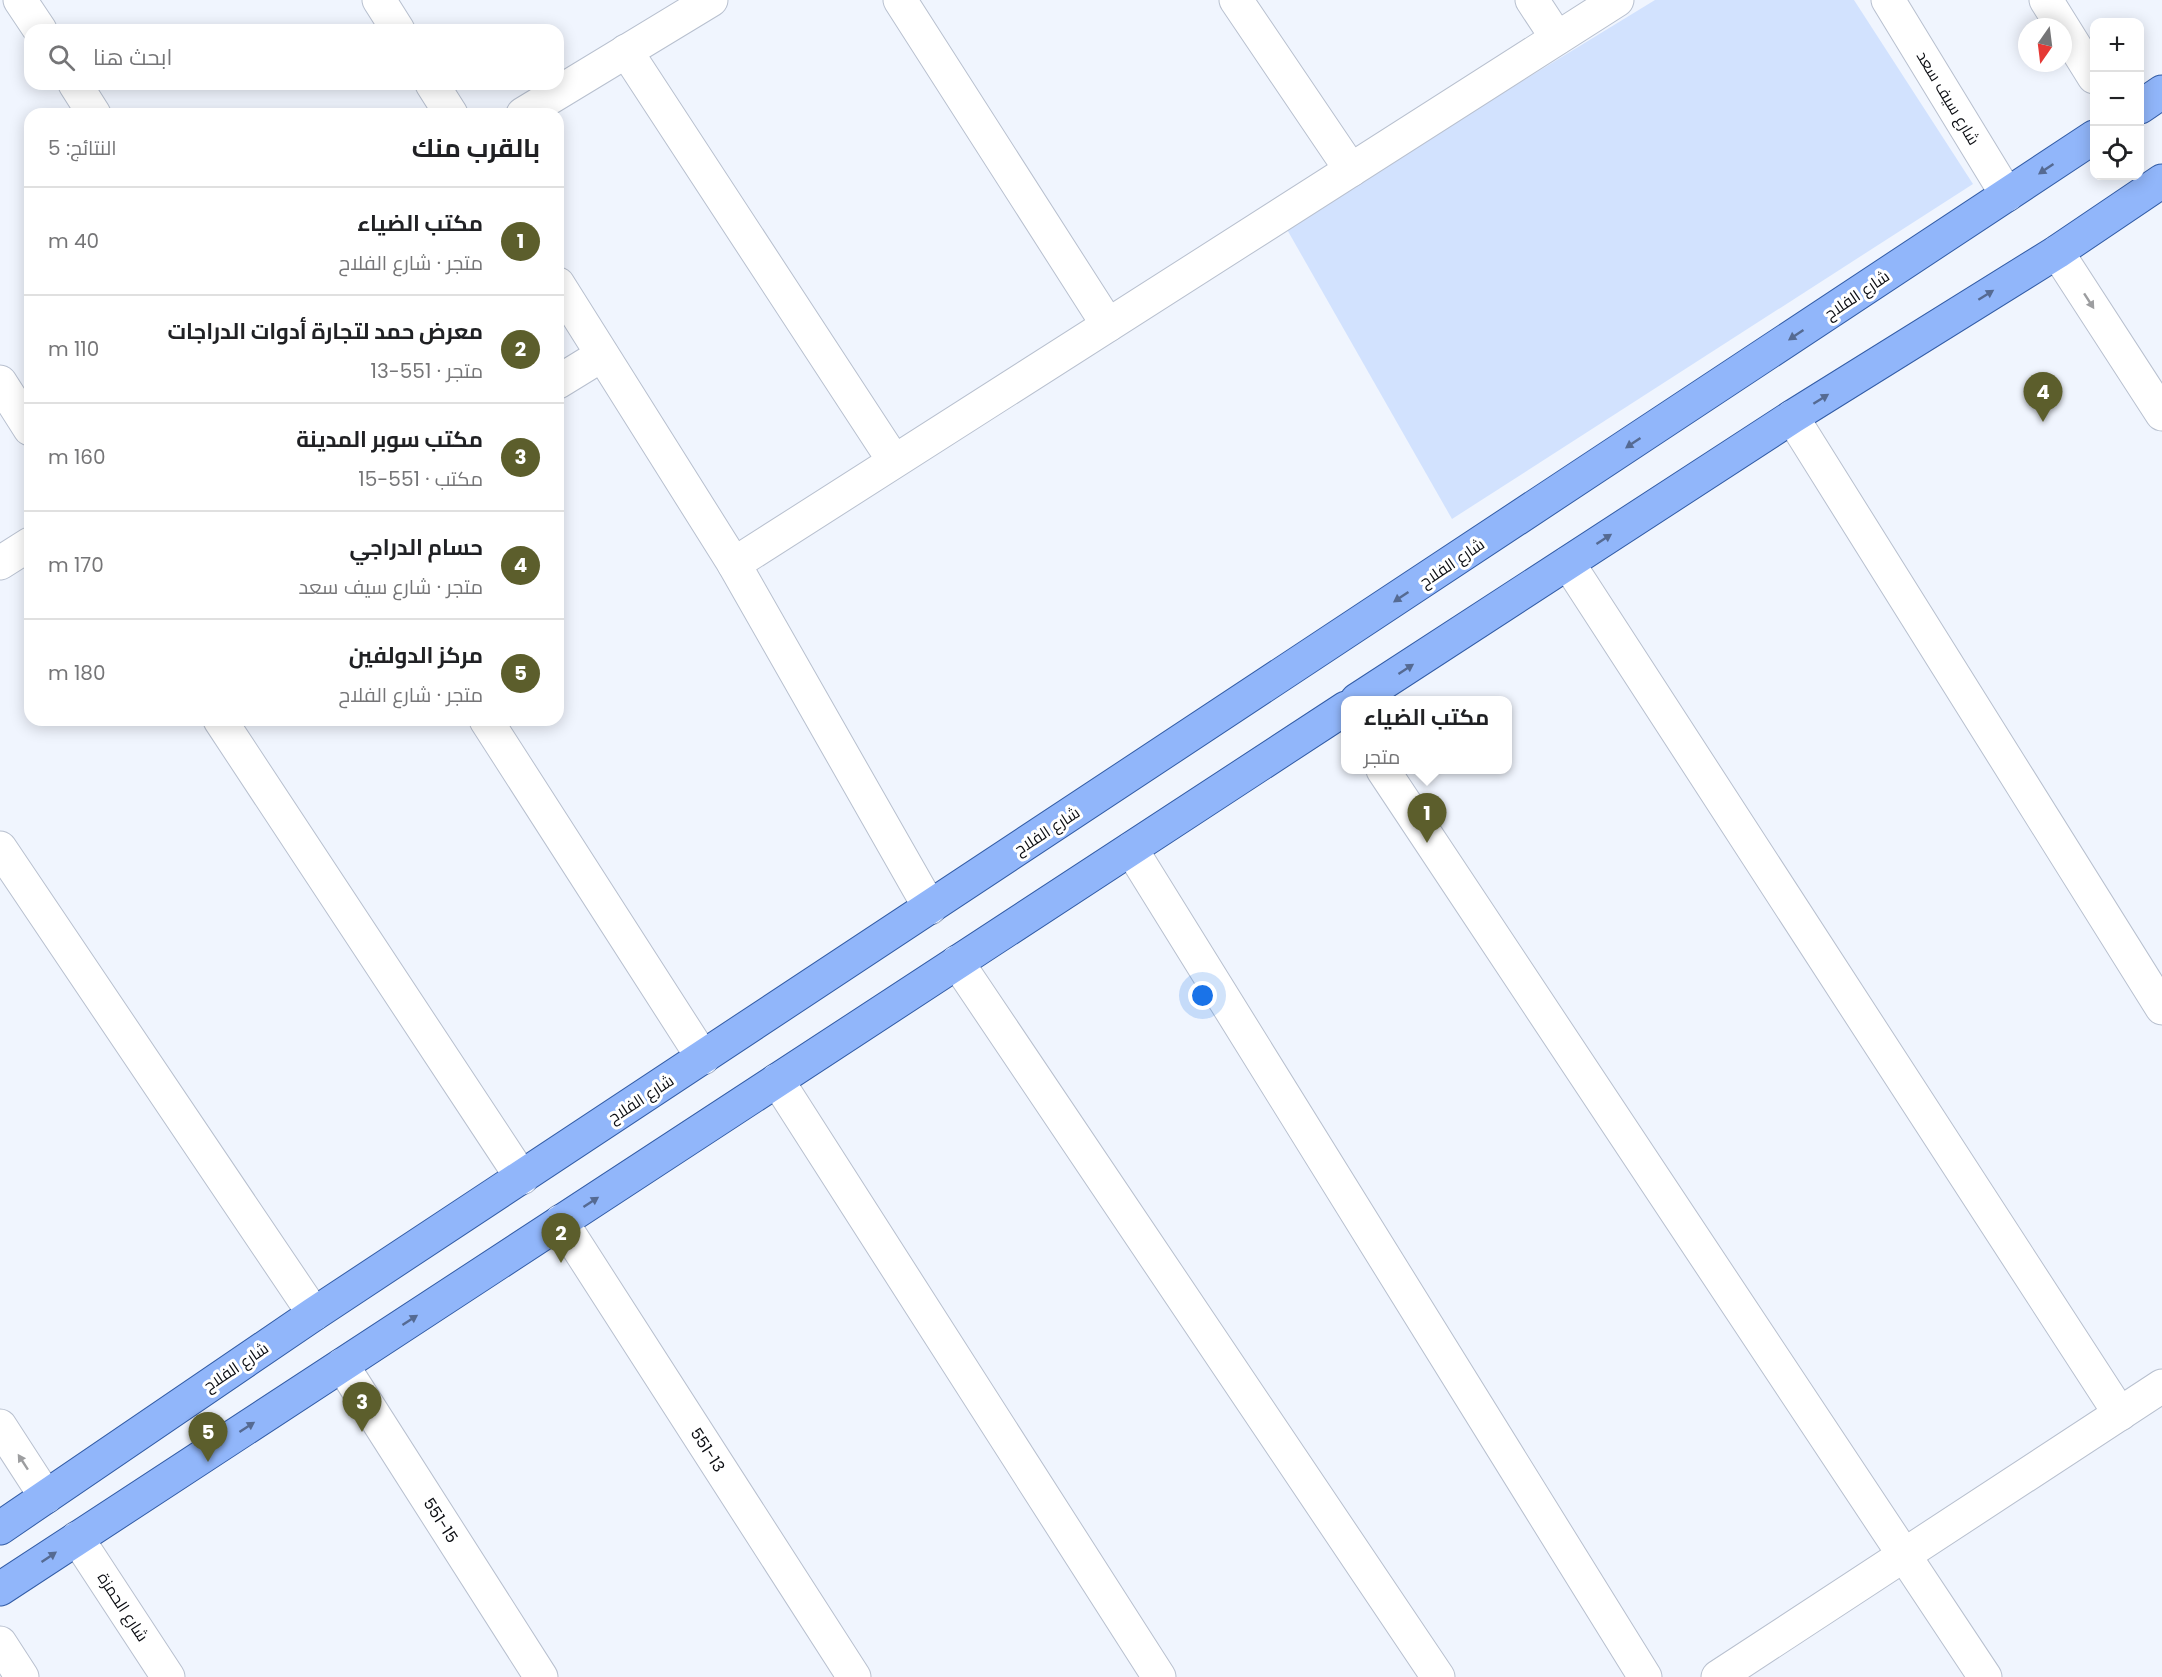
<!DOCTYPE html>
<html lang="ar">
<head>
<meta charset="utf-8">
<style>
	body { margin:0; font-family:Poppins,Cairo,sans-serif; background:#f2f2f2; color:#202124; direction:rtl }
	.controls { position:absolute; right:18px; top:18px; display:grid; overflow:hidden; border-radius:12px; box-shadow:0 3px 15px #0003 }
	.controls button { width:54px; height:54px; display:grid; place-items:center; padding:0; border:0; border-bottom:2px solid #e0e0e0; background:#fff; color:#202124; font:30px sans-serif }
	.compass { position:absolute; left:2018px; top:18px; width:54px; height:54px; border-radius:50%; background:#fff; box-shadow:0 3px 15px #0003; rotate:194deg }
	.you { position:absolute; left:1203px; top:996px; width:21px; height:21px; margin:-15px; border:4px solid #fff; border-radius:50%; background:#1a73e8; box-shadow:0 0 0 9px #1a73e833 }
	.badge { display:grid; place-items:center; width:39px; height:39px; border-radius:50%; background:#5c5e2c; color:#fff; font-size:20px; font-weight:700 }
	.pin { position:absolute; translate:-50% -50px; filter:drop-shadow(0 2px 3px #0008) }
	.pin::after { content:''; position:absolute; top:32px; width:21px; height:18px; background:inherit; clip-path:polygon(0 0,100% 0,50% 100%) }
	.popup { position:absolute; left:1341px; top:696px; width:171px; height:78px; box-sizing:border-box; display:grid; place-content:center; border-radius:12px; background:#fff; filter:drop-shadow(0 2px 4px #0005); font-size:20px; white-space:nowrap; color:#757577 }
	.popup b { font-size:22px; color:#202124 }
	.popup::after { content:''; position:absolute; left:50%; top:100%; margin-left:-12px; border:12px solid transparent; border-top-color:#fff }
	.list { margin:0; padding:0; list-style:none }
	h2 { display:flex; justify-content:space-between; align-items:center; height:78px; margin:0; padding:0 24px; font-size:26px }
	h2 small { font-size:20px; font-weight:400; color:#757577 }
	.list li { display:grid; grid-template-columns:39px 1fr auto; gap:18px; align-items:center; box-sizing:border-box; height:108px; padding:0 24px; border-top:2px solid #e0e0e0 }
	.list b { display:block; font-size:22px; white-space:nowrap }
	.list p { margin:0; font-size:20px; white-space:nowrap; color:#757577 }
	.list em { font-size:20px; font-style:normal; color:#757577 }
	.icon { flex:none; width:33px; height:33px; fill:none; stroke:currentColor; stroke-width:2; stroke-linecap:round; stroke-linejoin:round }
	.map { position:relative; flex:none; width:2162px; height:1677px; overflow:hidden; direction:ltr }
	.search { position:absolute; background:#fff; box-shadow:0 3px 15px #0003; left:24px; top:24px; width:540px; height:66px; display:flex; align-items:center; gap:15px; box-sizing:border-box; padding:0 21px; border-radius:18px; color:#757577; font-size:22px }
	.panel { position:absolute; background:#fff; box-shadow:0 3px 15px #0003; left:24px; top:108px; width:540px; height:618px; border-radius:18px; direction:rtl }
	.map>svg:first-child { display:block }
</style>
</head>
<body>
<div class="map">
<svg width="2162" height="1677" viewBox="0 0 2162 1677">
	<rect width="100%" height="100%" fill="#f0f5fe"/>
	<polygon fill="#d2e2fe" points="1655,0 1854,0 1973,184 1452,519 1285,226"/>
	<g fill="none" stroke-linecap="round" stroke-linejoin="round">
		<g stroke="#b8c0cf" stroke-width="35">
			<g id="minor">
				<polyline points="20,0 40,30"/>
				<polyline points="379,0 398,30"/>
				<polyline points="900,0 1108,325"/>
				<polyline points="1236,0 1351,170"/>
				<polyline points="1532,0 1557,38"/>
				<polyline points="1888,0 2007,195"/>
				<polyline points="2046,0 2094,77"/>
				<polyline points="626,51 894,461"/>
				<polyline points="75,84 94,114"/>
				<polyline points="432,84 451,114"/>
				<polyline points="523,114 711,0"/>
				<polyline points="2057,252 2162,414"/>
				<polyline points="558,284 734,564 930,908"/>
				<polyline points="0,382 30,429"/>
				<polyline points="558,382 602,355"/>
				<polyline points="1792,417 2162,1008"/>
				<polyline points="0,563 30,544"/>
				<polyline points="1568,563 2120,1414"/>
				<polyline points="734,564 1617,0"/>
				<polyline points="220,720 522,1178"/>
				<polyline points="486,720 703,1058"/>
				<polyline points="1383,770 1985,1677"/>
				<polyline points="0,848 314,1314"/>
				<polyline points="1131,849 1645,1677"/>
				<polyline points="957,962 1438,1677"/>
				<polyline points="777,1080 1159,1677"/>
				<path id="s1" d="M 561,1221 L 854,1677"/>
				<path id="s2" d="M 342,1365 L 541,1677"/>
				<polyline points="0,1426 46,1497"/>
				<polyline points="77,1538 168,1677"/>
				<polyline points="0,1643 22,1677"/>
				<polyline points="1718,1677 2162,1386"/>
			</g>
		</g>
		<g stroke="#325ca6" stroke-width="35">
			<g id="major">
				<polyline points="2140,107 2162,92"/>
				<polyline points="1357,700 1792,417 2057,252 2162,181"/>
				<polyline points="0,1528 314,1314 2094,137"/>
				<polyline points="0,1589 1346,708"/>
			</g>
		</g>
		<use href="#minor" stroke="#fff" stroke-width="33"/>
		<use href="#major" stroke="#91b6fa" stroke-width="33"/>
	</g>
	<defs><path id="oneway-solid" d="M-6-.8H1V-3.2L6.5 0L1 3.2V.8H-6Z" transform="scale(1.5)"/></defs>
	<g fill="#556a92">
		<use href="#oneway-solid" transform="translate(2046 169) rotate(146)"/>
		<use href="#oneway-solid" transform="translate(1986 295) rotate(-32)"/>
		<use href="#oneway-solid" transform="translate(1796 335) rotate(146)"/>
		<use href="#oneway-solid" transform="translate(1821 399) rotate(-32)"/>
		<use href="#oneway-solid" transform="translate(1633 443) rotate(146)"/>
		<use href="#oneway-solid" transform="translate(1604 539) rotate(-33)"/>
		<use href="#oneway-solid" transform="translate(1401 597) rotate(146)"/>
		<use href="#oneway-solid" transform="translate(1406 669) rotate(-33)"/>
		<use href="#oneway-solid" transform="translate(591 1202) rotate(-33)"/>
		<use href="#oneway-solid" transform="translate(410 1320) rotate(-33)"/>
		<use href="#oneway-solid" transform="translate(247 1427) rotate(-33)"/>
		<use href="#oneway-solid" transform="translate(49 1557) rotate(-34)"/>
	</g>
	<g fill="#9d9ea0">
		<use href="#oneway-solid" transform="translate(2089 301) rotate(57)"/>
		<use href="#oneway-solid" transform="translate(23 1462) rotate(-123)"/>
	</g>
	<g text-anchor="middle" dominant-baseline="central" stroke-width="6" stroke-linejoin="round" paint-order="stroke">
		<g font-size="16" fill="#0b0d12" stroke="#fff">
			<text transform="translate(1948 98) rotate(59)">شارع سيف سعد</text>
			<text transform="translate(1857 295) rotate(-34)">شارع الفلاح</text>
			<text transform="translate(1452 563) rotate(-34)">شارع الفلاح</text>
			<text transform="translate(1047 831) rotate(-33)">شارع الفلاح</text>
			<text transform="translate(641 1099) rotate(-33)">شارع الفلاح</text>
			<text transform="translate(236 1367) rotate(-34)">شارع الفلاح</text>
			<text stroke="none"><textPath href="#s1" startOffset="272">551-13</textPath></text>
			<text stroke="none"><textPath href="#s2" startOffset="184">551-15</textPath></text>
			<text transform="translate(123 1607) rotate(57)">شارع الحمزة</text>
		</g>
	</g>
</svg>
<div class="controls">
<button>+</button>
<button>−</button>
<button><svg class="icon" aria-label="locate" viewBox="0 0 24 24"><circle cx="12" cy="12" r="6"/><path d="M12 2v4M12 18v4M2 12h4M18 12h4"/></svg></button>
</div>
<svg class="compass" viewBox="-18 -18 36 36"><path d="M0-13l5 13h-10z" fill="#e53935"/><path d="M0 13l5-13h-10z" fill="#757577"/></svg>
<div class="you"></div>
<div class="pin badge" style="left:1427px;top:843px">1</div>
<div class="popup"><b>مكتب الضياء</b>متجر</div>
<div class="pin badge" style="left:561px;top:1263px">2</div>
<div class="pin badge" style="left:362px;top:1432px">3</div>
<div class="pin badge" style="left:2043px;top:422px">4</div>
<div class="pin badge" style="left:208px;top:1462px">5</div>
<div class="search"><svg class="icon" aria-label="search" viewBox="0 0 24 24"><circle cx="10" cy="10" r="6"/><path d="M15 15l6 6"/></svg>ابحث هنا</div>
<section class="panel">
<h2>بالقرب منك<small>النتائج: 5</small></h2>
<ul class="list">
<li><span class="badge">1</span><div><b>مكتب الضياء</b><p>متجر · شارع الفلاح</p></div><em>40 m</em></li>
<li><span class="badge">2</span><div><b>معرض حمد لتجارة أدوات الدراجات</b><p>متجر · 551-13</p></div><em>110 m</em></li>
<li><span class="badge">3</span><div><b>مكتب سوبر المدينة</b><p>مكتب · 551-15</p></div><em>160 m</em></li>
<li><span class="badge">4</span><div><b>حسام الدراجي</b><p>متجر · شارع سيف سعد</p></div><em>170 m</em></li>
<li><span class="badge">5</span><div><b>مركز الدولفين</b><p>متجر · شارع الفلاح</p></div><em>180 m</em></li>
</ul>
</section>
</div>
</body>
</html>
